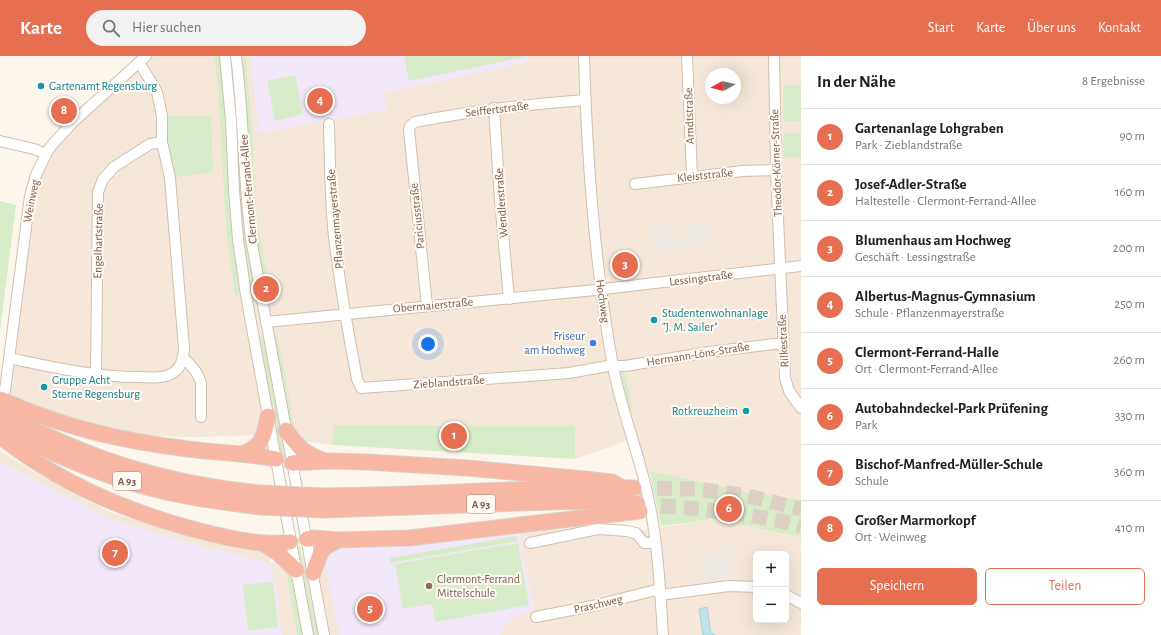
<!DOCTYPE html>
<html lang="de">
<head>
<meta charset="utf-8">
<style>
	body { margin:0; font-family:"Alegreya Sans",sans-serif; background:#f2f2f2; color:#202124 }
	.controls { position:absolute; right:12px; bottom:12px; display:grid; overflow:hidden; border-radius:6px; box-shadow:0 4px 16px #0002 }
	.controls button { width:36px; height:36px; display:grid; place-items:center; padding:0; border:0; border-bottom:1px solid #e0e0e0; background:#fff; color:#202124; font:20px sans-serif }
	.compass { position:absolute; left:705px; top:12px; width:36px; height:36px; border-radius:50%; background:#fff; box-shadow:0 4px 16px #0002; rotate:262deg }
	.you { position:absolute; left:428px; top:288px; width:14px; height:14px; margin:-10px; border:3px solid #fff; border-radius:50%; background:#1a73e8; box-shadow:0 0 0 6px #1a73e833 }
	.badge { display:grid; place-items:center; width:26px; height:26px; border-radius:50%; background:#e76f51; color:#fff; font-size:13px; font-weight:700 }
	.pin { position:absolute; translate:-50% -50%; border:2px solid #fff; box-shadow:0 1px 4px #0006 }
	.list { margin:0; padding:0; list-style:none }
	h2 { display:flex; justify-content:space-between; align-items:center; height:52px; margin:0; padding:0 16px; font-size:17px }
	h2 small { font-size:13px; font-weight:400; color:#757577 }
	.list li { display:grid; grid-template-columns:26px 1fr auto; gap:12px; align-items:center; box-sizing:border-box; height:56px; padding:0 16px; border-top:1px solid #e0e0e0 }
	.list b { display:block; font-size:15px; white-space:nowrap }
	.list p { margin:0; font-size:13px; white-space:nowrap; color:#757577 }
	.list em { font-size:13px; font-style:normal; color:#757577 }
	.actions { display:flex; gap:8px; padding:12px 16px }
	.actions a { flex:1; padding:9px 0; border:1px solid #e76f51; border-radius:6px; text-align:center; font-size:14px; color:#e76f51 }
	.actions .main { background:#e76f51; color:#fff }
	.icon { flex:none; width:22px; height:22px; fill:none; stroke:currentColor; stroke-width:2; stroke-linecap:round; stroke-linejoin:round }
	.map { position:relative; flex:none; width:801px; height:579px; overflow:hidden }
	header { display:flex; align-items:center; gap:24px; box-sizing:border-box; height:56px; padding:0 20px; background:#e76f51; color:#fff }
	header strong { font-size:19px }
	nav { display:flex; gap:22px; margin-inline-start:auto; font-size:14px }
	.search { width:280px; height:36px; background:#f2f2f2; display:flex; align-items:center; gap:10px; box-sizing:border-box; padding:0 14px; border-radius:22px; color:#757577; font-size:15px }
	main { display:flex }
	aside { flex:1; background:#fff }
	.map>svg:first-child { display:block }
</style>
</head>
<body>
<header>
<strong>Karte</strong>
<div class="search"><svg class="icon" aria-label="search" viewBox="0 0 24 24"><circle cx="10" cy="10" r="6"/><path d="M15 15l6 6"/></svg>Hier suchen</div>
<nav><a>Start</a><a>Karte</a><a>Über uns</a><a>Kontakt</a></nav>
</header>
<main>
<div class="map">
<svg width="801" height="579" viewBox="0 0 801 579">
	<rect width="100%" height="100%" fill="#fdf6ec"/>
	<g fill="#f5e8da" fill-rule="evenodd">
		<path d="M 146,0 L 801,0 L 801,444 L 691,427 L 642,416 L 632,383 L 575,403 L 575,370 L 334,369 L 332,389 L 257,379 L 198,381 L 153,380 L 86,367 L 39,352 L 4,337 L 30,140 L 46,98 ZM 711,18 L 735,18 L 735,42 L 711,42 Z"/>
		<path d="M 0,395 L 36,417 L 112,457 L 190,480 L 260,495 L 270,499 L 270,507 L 329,498 L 554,474 L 644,474 L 713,463 L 795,479 L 801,481 L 801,579 L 0,579 ZM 756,498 L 786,498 L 786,564 L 756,564 Z"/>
	</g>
	<g fill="#efe9e4">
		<polygon points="709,167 711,189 654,196 651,171 671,169 674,186 688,184 686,169"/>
		<polygon points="728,486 732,487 730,525 705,527 701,498 727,496"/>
	</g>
	<g fill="#f3e8fa">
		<polygon points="250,0 528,0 529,6 384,37 387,54 259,77"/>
		<polygon points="0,406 110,463 189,487 270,507 275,525 282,579 0,579"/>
		<polygon points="519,478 534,554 516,561 502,572 500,579 339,579 325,506 329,496 338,493"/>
	</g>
	<g fill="#d8ecc9">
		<path d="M 214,0 L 220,0 C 228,76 228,152 239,227 L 237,228 L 239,238 L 235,239 L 226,172 L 218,31 Z"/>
		<polygon points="229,0 235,38 243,159 257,246 250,248 243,198"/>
		<polygon points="241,0 245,0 250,46 257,164 269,230 264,231 252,171"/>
		<polygon points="404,0 524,0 524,1 409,25"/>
		<polygon points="295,19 303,58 275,65 267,25"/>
		<rect x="783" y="29" width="18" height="36"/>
		<polygon points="162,60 211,60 213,116 170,122"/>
		<rect x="783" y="77" width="18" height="25"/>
		<polygon points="0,145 16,149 0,275"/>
		<polygon points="278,280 295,375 290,370 275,281"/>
		<polygon points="264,281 285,400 285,402 281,401 256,282"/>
		<polygon points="624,314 633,353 629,354 621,319"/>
		<polygon points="334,369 575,370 575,403 332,389"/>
		<polygon points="649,415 748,436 801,444 801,481 713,463 661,470"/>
		<polygon points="517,480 518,485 390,507 390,502"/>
		<polygon points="518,487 529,549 435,566 432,548 403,553 395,508"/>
		<polygon points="300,490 312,553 319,579 311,579 295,491"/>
		<polygon points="285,508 292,521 303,579 297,579"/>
		<polygon points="273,526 278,571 248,575 243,529"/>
	</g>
	<polygon fill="#bfe3e8" stroke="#a5d3da" points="707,551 711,577 715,579 703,579 699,553"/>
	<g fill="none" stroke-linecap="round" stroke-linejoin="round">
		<g stroke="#dcd0c4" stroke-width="15" stroke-dasharray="15 8" stroke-linecap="butt">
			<polyline points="634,432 698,433 748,440 801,453"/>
			<path d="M 638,448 C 692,452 748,456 801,470"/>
		</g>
		<g stroke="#d1beb0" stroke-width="12">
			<g id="minor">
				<polyline points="225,0 231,64 234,134 238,183 246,239 308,579"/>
				<path d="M 236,0 C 244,61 243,122 251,183 L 324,579"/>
				<path d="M 584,0 C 587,104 594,207 613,310 C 621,354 639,397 648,441 C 658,486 660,533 663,579"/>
				<polyline points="687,0 692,120"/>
				<polyline points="774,0 776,114 785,322 789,335 801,352"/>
				<polyline points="494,52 500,144 509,243"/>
				<path d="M 329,68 C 330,105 330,143 334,181 C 340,229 348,276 357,323 L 361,332 L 569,317 L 608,310 L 625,310 L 709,296 L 783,287"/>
				<polyline points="0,85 34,93 46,98"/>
				<polyline points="635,128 743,115 776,114"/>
				<path d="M 427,250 L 409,74 L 410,70 L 415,66 C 471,55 528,48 585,44"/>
				<polyline points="266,266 595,234 801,210"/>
				<path d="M 9,302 C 52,311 94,321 138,321 C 148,321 160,323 169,319 C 181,314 183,304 184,292 L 170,122 L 162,86 L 162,60 L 157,36 L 139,6"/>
				<path d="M 184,302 C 191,310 198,316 201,327 L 201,361"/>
				<polyline points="96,319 98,136 103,123 114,111 150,88 162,86"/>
				<polyline points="5,334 30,140 36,119 46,98 51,90 73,66 146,0"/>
				<polyline points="530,487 598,473 627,475 636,477 644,487 650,487 655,486"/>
				<polyline points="660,539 729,530 756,531"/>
				<polyline points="786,539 801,547"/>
				<polyline points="536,561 592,550 660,533"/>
			</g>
		</g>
		<g stroke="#dad1cd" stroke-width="17">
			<g id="highway">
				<path d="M 0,343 C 62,371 121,385 188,393 C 217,397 247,397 276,403"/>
				<path d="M 0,356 C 85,402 164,428 261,437"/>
				<path d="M 0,370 C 49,397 100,419 154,433 C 189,442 226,447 262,451"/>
				<path d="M 286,374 C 297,390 304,398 323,404"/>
				<path d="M 0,380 C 61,429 137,460 212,478 C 239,484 263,490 290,486"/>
				<path d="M 242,398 C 263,390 264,381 268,360"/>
				<polyline points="292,407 328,405 367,406 467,412 585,423 612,426 623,432"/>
				<path d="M 323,440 C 427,440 530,430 634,432"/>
				<polyline points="324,454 550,446 591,445 638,448"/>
				<polyline points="307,483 314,482 339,484 409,482 640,455"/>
				<polyline points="264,488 278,497 296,514"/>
				<polyline points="313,517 321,496 325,491 339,484"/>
			</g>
		</g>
		<use href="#minor" stroke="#fff" stroke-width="10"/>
		<use href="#highway" stroke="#f7b7a3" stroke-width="15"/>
		<g stroke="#dad1cd" stroke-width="17" stroke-linecap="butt">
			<g id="highway-bridge">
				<polyline points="261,437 323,440"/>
				<polyline points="262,451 324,454"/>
			</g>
		</g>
		<use href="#highway-bridge" stroke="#f7b7a3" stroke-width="15"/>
	</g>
	<g fill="#0f9aa8" stroke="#fffaf3" stroke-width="1.5">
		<circle cx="41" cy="30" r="4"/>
		<circle cx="654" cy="264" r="4"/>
		<circle cx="44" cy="331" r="4"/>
		<circle cx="746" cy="355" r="4"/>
	</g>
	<circle fill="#3f7fe0" stroke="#fffaf3" stroke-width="1.5" cx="593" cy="287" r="4"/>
	<circle fill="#8d6e63" stroke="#fffaf3" stroke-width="1.5" cx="429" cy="530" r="4"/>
	<g text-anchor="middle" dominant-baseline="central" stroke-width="4" stroke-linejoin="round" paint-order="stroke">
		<g fill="#fffaf3" stroke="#a28b7f" stroke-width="1">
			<rect x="113" y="416" width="28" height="18" rx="3"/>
			<rect x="467" y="439" width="28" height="18" rx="3"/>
		</g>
		<g font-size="11" font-weight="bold" fill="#7a5c4d">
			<text x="127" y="425">A 93</text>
			<text x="481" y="448">A 93</text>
		</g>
		<g font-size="12" fill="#0d838f" stroke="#fffaf3" text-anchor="start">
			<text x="49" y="30">Gartenamt Regensburg</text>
			<text x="662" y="257">Studentenwohnanlage<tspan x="662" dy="14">"J. M. Sailer"</tspan></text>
			<text x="52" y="324">Gruppe Acht<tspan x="52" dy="14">Sterne Regensburg</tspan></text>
			<text x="738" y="355" text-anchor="end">Rotkreuzheim</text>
		</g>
		<g font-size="12" fill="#7a5c4d" stroke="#fffaf3">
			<text transform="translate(497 53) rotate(-7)">Seiffertstraße</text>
			<text transform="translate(689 60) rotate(-92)">Arndtstraße</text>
			<text transform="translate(776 107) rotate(-92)">Theodor-Körner-Straße</text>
			<text transform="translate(705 119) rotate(-6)">Kleiststraße</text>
			<text transform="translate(248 133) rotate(-95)">Clermont-Ferrand-Allee</text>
			<text transform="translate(31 145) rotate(-79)">Weinweg</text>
			<text transform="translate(501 147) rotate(-94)">Wendlerstraße</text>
			<text transform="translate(417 160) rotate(-96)">Pariciusstraße</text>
			<text transform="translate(335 163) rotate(-95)">Pflanzenmayerstraße</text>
			<text transform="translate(98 185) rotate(-89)">Engelhartstraße</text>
			<text transform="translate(701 222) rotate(-7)">Lessingstraße</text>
			<text transform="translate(603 245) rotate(82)">Hochweg</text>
			<text transform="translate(433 249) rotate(-5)">Obermaierstraße</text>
			<text transform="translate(783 285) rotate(-93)">Rilkestraße</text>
			<text transform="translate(698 298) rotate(-9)">Hermann-Löns-Straße</text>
			<text transform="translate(449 326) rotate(-4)">Zieblandstraße</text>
			<text transform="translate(598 548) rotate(-13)">Praschweg</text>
		</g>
		<g font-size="12" fill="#366cbe" stroke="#fffaf3" text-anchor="end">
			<text x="585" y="280">Friseur<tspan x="585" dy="14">am Hochweg</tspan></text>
		</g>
		<g font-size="12" fill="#785e54" stroke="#fffaf3" text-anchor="start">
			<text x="437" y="523">Clermont-Ferrand<tspan x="437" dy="14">Mittelschule</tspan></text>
		</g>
	</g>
</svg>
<div class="controls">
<button>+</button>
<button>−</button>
</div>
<svg class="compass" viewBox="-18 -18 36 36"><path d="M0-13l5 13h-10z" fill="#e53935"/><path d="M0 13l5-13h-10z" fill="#757577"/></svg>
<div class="you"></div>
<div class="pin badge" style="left:454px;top:380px">1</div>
<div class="pin badge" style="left:266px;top:233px">2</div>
<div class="pin badge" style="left:625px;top:209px">3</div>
<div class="pin badge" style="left:320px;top:45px">4</div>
<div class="pin badge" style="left:370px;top:553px">5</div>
<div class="pin badge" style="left:729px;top:453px">6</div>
<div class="pin badge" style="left:115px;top:497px">7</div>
<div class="pin badge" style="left:64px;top:55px">8</div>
</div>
<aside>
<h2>In der Nähe<small>8 Ergebnisse</small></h2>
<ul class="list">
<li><span class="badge">1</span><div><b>Gartenanlage Lohgraben</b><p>Park · Zieblandstraße</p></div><em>90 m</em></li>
<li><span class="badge">2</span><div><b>Josef-Adler-Straße</b><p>Haltestelle · Clermont-Ferrand-Allee</p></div><em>160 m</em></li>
<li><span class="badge">3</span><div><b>Blumenhaus am Hochweg</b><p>Geschäft · Lessingstraße</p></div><em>200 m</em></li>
<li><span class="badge">4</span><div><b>Albertus-Magnus-Gymnasium</b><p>Schule · Pflanzenmayerstraße</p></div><em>250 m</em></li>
<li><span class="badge">5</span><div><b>Clermont-Ferrand-Halle</b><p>Ort · Clermont-Ferrand-Allee</p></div><em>260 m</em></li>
<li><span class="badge">6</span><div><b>Autobahndeckel-Park Prüfening</b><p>Park</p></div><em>330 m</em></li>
<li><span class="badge">7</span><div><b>Bischof-Manfred-Müller-Schule</b><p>Schule</p></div><em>360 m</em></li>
<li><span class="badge">8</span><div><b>Großer Marmorkopf</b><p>Ort · Weinweg</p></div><em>410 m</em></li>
</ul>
<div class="actions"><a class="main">Speichern</a><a>Teilen</a></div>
</aside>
</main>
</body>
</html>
